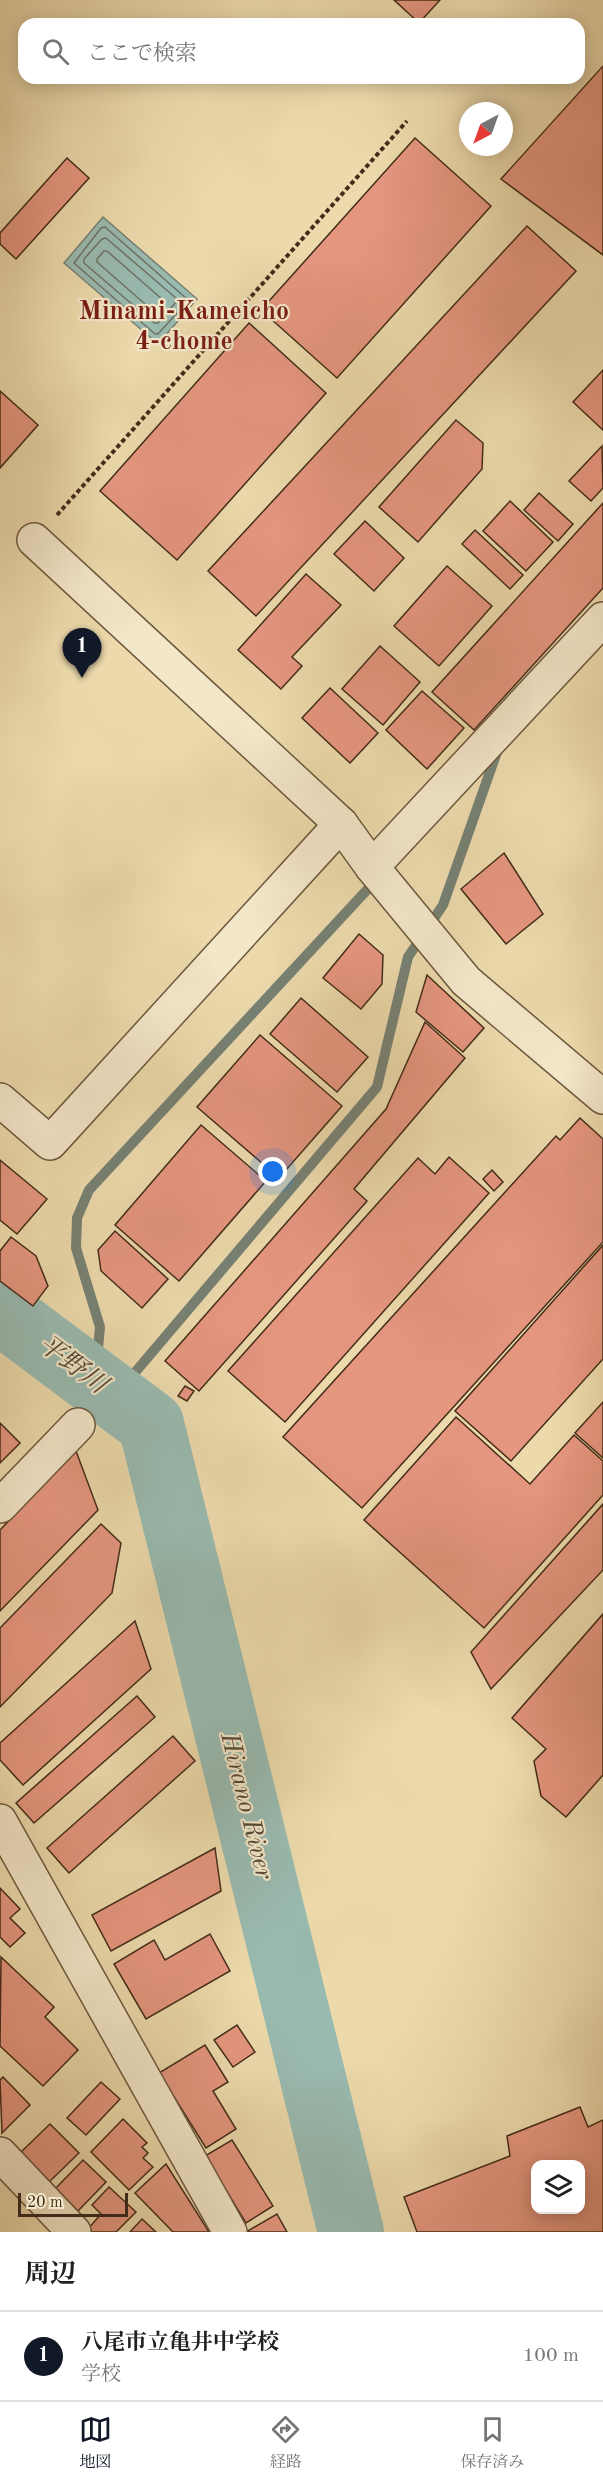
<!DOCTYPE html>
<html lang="ja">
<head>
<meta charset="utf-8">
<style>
	body { margin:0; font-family:"Old Standard TT","Noto Serif JP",serif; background:#f2f2f2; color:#202124 }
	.controls { position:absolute; right:18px; bottom:18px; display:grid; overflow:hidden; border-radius:12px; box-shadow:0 3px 15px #0003 }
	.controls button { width:54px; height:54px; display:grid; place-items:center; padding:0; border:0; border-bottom:2px solid #e0e0e0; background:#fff; color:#202124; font:30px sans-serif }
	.compass { position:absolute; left:459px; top:102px; width:54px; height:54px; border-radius:50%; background:#fff; box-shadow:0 3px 15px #0003; rotate:221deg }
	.scale { position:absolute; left:18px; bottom:15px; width:110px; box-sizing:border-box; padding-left:6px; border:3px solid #432c19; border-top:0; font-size:16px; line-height:21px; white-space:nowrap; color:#432c19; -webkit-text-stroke:4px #f3e7c9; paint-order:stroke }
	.you { position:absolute; left:273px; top:1172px; width:21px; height:21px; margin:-15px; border:4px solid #fff; border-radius:50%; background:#1a73e8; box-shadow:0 0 0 9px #1a73e833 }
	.badge { display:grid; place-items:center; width:39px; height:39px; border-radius:50%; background:#111827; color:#fff; font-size:20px; font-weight:700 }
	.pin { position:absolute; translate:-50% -50px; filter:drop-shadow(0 2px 3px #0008) }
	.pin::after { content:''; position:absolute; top:32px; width:21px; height:18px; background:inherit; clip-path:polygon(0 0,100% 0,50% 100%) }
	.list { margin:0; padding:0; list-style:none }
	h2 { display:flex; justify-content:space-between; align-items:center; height:78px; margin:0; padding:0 24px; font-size:26px }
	h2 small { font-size:20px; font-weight:400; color:#757577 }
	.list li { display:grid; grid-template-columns:39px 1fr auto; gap:18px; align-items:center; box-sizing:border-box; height:90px; padding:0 24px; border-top:2px solid #e0e0e0 }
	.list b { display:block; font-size:22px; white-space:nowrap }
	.list p { margin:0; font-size:20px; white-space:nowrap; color:#757577 }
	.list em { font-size:20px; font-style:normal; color:#757577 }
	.icon { flex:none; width:33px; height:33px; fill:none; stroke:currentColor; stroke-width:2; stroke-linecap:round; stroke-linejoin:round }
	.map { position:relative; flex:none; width:603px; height:2232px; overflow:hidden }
	.search { position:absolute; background:#fff; box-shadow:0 3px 15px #0003; left:18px; right:18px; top:18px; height:66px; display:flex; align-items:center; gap:15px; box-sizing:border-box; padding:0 21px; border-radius:18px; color:#757577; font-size:22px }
	.sheet { height:168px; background:#fff }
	nav { display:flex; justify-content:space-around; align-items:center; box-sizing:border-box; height:84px; border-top:2px solid #e0e0e0; background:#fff; font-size:16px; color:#757577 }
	nav a { display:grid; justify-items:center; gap:3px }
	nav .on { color:#111827 }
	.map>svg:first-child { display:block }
</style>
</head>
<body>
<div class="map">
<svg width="603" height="2232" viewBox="0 0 603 2232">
	<rect width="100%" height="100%" fill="#ecdaac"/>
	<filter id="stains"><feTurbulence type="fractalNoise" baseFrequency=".00333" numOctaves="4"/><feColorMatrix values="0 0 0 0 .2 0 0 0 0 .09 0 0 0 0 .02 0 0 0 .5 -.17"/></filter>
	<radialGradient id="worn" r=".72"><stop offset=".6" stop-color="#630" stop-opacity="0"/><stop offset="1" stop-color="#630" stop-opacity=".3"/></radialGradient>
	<polygon fill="#99bab0" stroke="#778174" stroke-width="1.5" points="103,217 197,299 158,344 64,263"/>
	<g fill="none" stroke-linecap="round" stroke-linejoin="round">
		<g stroke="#6e7364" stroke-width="1.5">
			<polygon points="105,227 187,299 187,302 158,334 155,334 74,263 101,228"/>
			<polygon points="106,238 177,299 176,302 158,323 154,323 84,263 84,259 102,239"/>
			<polygon points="104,251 107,251 163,300 164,303 157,310 153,311 97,262 97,259"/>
		</g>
		<g stroke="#778174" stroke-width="10">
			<polyline points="95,1381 100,1327 76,1248 77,1218 89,1190 378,878"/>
			<polyline points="115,1396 377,1087 408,957 443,905 498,749"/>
		</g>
		<polyline stroke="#99bab0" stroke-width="66" points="0,1311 151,1424 351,2232"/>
	</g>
	<g fill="#e5967f" stroke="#432c19" stroke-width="1.5" fill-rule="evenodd">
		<polygon points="394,0 440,0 419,23"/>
		<polygon points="603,66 603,255 501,179"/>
		<polygon points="415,138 491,206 337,378 261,310"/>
		<polygon points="67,158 89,178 16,259 0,244 0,233"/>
		<polygon points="527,226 576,271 256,616 208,571"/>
		<polygon points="249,323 326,393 177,560 100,491"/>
		<polygon points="603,370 603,430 573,402"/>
		<polygon points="0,391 38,425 0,468"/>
		<polygon points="456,420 483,443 482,469 418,542 379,507"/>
		<polygon points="602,446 603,488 591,501 569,481"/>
		<polygon points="539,493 573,524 558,541 524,510"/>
		<polygon points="510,501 553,542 526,571 483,531"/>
		<polygon points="603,503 603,588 474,730 432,692"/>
		<polygon points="365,521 404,558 374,591 334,554"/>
		<polygon points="475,530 523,575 510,589 462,544"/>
		<polygon points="447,566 492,606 439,666 394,626"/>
		<polygon points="306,574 341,605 292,657 302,666 281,689 238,650"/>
		<polygon points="380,646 420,682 383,725 342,689"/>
		<polygon points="330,688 378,733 350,763 302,718"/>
		<polygon points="422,691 464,728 427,769 386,730"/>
		<polygon points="504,853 543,914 506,944 461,889"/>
		<polygon points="359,934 383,955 382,984 361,1009 323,978"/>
		<polygon points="427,975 484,1028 463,1052 416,1012"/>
		<polygon points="301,998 368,1057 337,1092 270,1034"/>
		<polygon points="425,1022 465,1058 354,1189 367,1201 199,1391 165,1361 386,1109"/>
		<polygon points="260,1035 342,1106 279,1178 197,1107"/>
		<polygon points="580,1118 603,1139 603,1242 362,1508 283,1437 556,1136 560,1140"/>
		<polygon points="201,1125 266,1181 179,1281 115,1225"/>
		<polygon points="449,1157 489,1193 285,1422 228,1371 418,1158 435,1174"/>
		<polygon points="0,1160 47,1199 17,1234 0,1220"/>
		<polygon points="492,1170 503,1182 494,1191 483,1179"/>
		<polygon points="115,1231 168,1279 142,1308 101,1271 98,1250"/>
		<polygon points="11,1237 36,1256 48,1286 33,1306 0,1281 0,1251"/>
		<polygon points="603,1245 603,1359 511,1461 455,1411"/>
		<polygon points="185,1386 194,1391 187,1401 178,1396"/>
		<polygon points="603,1402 603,1458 575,1433"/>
		<polygon points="456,1417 530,1484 574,1435 603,1461 603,1495 484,1628 364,1520"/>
		<polygon points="0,1423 20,1443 0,1463"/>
		<polygon points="76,1451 98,1510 0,1611 0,1530"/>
		<polygon points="603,1504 603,1570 491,1689 471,1652"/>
		<polygon points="101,1524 121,1543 112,1593 0,1707 0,1628"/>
		<polygon points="603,1614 603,1775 566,1817 541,1796 534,1761 546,1749 512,1718"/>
		<polygon points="135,1621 151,1669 23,1785 0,1760 0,1743"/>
		<polygon points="137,1696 155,1717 34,1823 16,1803"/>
		<polygon points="173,1736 195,1761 69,1873 47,1848"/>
		<polygon points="215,1848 221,1891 111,1951 92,1915"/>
		<polygon points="0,1888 20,1909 10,1918 25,1933 10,1947 0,1937"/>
		<polygon points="210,1934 230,1971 146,2019 114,1964 154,1940 165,1960"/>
		<polygon points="1,1957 54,2007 45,2017 78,2050 43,2086 0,2046"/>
		<polygon points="237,2025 255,2052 233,2067 214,2040"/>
		<polygon points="205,2045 228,2082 213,2091 236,2129 206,2148 159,2073"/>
		<polygon points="3,2077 30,2105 2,2133 0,2080"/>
		<polygon points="101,2082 120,2099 86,2135 67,2118"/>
		<path d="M 580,2107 L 588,2127 L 603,2120 L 603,2232 L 417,2232 L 404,2197 L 510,2156 L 507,2136 ZM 536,2164 L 580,2164 L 580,2210 L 536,2210 Z"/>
		<polygon points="123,2119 147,2143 142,2147 148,2153 143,2158 153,2167 129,2190 91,2152"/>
		<polygon points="50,2124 79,2153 49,2182 20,2153"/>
		<polygon points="232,2140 273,2206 246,2223 205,2156"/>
		<polygon points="83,2160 106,2182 78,2211 55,2189"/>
		<polygon points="166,2164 209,2232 173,2232 135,2193"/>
		<polygon points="109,2187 136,2212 116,2232 91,2232 88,2229 101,2214 92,2205"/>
		<polygon points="277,2214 287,2232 246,2232"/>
		<polygon points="142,2219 156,2232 130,2232"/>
	</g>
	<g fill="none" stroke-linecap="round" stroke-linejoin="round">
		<g stroke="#6d583e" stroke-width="36">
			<g id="minor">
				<polyline points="34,540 341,824 372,867 466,981 603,1097"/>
				<polyline points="372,867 603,619"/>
				<polyline points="0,1100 50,1143 341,824"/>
				<polyline points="0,1506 78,1425"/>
				<polyline points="0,1821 230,2232"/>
				<polyline points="0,2154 74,2232"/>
			</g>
		</g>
		<polyline stroke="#432c19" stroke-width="4" stroke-dasharray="4.5 3" stroke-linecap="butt" points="57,515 407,121"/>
		<use href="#minor" stroke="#f3e7c9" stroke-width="33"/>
	</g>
	<g text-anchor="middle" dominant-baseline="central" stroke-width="4.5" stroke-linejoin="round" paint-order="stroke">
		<g font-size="26" font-weight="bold" fill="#7a1f14" stroke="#f3e7c9">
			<text x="184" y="312">Minami-Kameicho<tspan x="184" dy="30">4-chome</tspan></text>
		</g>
		<g font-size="26" font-style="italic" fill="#544837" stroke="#f3e7c9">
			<text transform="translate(72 1365) rotate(37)">平野川</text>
			<text transform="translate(246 1806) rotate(76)">Hirano River</text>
		</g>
	</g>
	<rect width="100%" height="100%" filter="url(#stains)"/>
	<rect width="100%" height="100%" fill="url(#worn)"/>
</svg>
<div class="controls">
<button><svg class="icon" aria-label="layers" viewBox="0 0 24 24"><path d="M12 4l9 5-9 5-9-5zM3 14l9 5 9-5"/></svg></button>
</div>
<svg class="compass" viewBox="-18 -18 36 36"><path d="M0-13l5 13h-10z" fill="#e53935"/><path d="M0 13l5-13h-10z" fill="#757577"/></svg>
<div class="scale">20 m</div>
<div class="you"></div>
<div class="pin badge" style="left:82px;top:678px">1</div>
<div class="search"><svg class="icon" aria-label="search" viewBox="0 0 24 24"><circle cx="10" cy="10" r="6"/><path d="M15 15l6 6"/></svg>ここで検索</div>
</div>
<section class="sheet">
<h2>周辺<small></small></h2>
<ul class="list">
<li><span class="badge">1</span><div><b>八尾市立亀井中学校</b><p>学校</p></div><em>100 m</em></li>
</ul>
</section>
<nav>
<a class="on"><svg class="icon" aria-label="map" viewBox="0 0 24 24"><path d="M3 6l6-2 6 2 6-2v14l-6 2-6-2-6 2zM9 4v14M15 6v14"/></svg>地図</a>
<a><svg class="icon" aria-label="directions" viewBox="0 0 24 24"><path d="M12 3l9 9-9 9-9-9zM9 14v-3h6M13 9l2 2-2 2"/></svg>経路</a>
<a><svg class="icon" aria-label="saved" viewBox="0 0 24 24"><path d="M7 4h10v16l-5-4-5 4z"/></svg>保存済み</a>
</nav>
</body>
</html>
